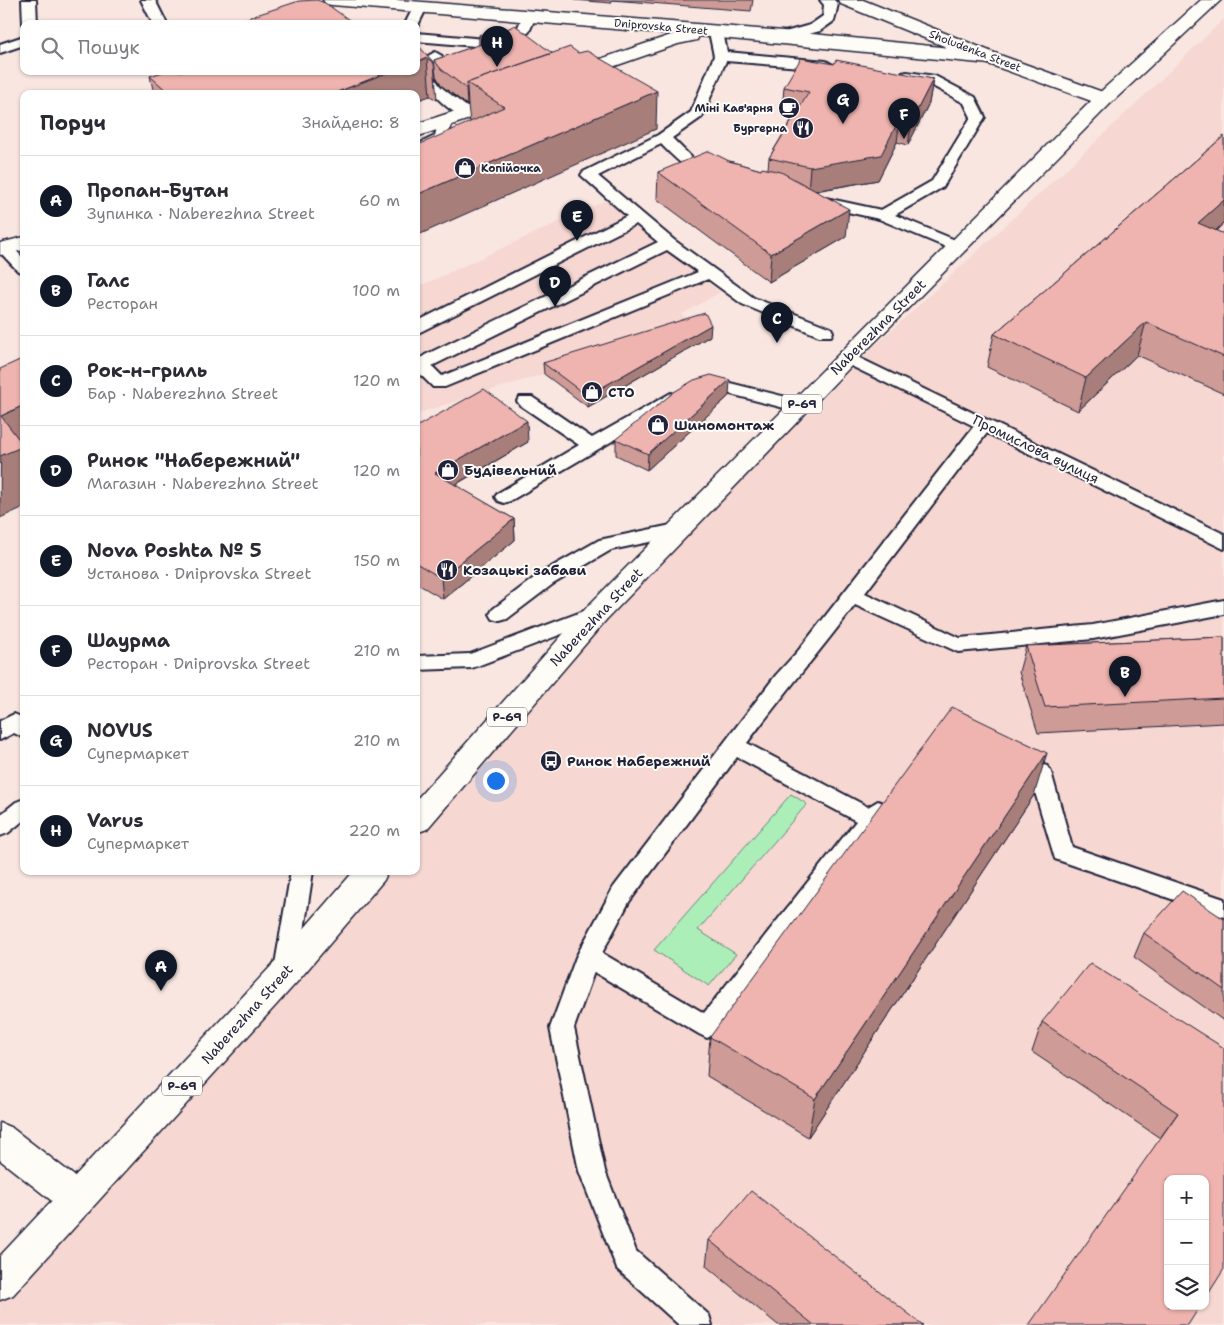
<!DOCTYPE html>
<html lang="uk">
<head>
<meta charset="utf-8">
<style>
	body { margin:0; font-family:"Shantell Sans",sans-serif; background:#f7f7f7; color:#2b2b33 }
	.controls { position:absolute; right:15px; bottom:15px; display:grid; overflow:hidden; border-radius:10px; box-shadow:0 1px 4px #0004 }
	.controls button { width:45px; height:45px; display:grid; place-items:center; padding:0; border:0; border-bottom:1px solid #e1e1e2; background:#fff; color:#2b2b33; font:25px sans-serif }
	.you { position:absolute; left:495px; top:780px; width:18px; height:18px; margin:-12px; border:4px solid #fff; border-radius:50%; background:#1a73e8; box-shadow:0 0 0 8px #1a73e833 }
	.badge { display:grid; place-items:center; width:32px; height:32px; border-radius:50%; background:#111827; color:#fff; font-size:16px; font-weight:700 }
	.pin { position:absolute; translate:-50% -41px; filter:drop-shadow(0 1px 2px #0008) }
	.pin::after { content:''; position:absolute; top:26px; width:18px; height:15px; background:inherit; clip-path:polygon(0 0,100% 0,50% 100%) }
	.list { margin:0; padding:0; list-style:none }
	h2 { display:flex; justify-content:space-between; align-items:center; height:65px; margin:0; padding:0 20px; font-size:21px }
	h2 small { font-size:16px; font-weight:400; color:#7c7c81 }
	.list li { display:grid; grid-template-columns:32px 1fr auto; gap:15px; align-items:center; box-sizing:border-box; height:90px; padding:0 20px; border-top:1px solid #e1e1e2 }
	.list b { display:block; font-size:19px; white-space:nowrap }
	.list p { margin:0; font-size:16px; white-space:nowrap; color:#7c7c81 }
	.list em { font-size:16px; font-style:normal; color:#7c7c81 }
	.icon { flex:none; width:28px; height:28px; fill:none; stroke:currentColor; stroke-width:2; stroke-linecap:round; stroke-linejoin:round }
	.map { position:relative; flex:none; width:1224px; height:1325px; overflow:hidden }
	.search { position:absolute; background:#fff; box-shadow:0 1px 4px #0004; left:20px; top:20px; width:400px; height:55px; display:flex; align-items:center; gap:12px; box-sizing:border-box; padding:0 18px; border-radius:10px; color:#7c7c81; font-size:19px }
	.panel { position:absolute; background:#fff; box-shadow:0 1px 4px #0004; left:20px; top:90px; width:400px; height:785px; border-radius:10px }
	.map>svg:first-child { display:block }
</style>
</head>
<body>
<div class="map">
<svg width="1224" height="1325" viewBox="0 0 1224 1325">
	<rect width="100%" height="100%" fill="#f9e6e1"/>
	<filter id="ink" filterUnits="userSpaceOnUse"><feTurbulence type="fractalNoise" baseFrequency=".02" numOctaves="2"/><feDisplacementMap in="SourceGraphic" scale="10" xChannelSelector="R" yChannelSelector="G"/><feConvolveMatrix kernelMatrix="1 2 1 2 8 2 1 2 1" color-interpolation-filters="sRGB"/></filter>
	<g filter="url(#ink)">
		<g fill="#f6d7d2" fill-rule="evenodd">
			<path d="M 1224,19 L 1224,1325 L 0,1325 L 0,1280 L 373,871 L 416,871 L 416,821 L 646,564 L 806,416 L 866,354 L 1101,137 ZM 1168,1179 L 1205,1179 L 1205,1306 L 1168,1306 Z"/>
			<polygon points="606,200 720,292 681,315 703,324 419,413 416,411 416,288"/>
		</g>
		<polygon fill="#abeeb8" stroke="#66887a" points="791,794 807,804 698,930 736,954 709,986 654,950"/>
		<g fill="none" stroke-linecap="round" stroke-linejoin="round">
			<g stroke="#22223b" stroke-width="4">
				<g id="lane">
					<polygon points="22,0 36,0 37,24 23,24"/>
					<polygon points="141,0 155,0 167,24 153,24"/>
					<polygon points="820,0 834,0 838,4 834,21 820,31 783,41 778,40 776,37 778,34 810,25 823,16 824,5"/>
					<polygon points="420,3 427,7 417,27 416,24 405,24 415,4"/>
					<polygon points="529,12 536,16 529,32 499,48 416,41 416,33 497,40 518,27 524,13"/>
					<path d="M 716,28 L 723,32 L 727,52 L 826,61 L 833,65 L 826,69 L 726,61 L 702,117 L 672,138 L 692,158 L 714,169 L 716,172 L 714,175 C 695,180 674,157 661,144 L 598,176 L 674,240 L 754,298 L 831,328 L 833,332 L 831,336 L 819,336 L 742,304 L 708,279 L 445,387 L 433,387 L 420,374 L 416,375 L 416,362 L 425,355 L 658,242 L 636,224 L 416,334 L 416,322 L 627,216 L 581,175 L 583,172 L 658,135 L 691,112 L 714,56 L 709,32 ZM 667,250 L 698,272 L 442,376 L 432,366 Z"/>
					<polygon points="24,36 24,45 0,53 0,44"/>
					<path d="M 435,52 L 442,56 L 440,66 L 433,76 L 441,87 L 472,111 L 474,114 L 472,117 C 455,121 428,89 419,76 L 426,66 L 428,56 Z"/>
					<polygon points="907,72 935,76 975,97 985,117 943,187 895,215 965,244 967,247 965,250 953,250 879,219 816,205 813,202 821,197 881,210 932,181 971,117 964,103 927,83 902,79 900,76 902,73"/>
					<polygon points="445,118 452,122 447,141 416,155 416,145 435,136 438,122"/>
					<polygon points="5,243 11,245 24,259 24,273 18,271 0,252 0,245"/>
					<path d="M 847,352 L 1224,534 L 1224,549 L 987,433 L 865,593 L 960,638 L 1093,625 L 1224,600 L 1224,614 L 1093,639 L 958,652 L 855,605 C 820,651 782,696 747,743 L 868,807 L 878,801 L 886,804 L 889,810 L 886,816 L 715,1034 L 707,1038 L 699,1034 L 594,972 L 574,1028 L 605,1171 L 636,1251 L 709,1315 L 712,1325 L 679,1325 L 617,1269 L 579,1171 L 550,1028 L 576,957 L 613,888 L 776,675 L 798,651 L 974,426 L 841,361 L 839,357 L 841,353 ZM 737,757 L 856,821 L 704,1013 L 602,953 L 629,902 Z"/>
					<polygon points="710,378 806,402 809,406 806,410 800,412 711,389 699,389 696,385 699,381"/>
					<polygon points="671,393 677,395 680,399 677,403 510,501 504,503 498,501 495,497 498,493 579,445 520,405 517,401 520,397 532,397 592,438"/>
					<polygon points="681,523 688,524 690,529 688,534 611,550 553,584 507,619 500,621 493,619 490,614 493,609 539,574 599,540"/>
					<polygon points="597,606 604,608 607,613 604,618 472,668 416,670 416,656 470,654"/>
					<polygon points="14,714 24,718 24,738 14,733 0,740 0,721"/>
					<polygon points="1040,764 1047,766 1051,772 1072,847 1224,899 1224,917 1055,859 1029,772 1033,766"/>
					<polygon points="24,799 24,820 8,833 0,836 0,815 16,802"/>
					<polygon points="291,871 313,871 298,970 294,977 286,980 278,977 274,970"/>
				</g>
			</g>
			<g stroke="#22223b" stroke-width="3">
				<g id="street">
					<polygon points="323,0 398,0 783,31 990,52 997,54 999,58 997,62 990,64 699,36 697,40 678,44 572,81 565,79 562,75 565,71 674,34 332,5 326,4"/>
					<polygon points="504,95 511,97 514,101 511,105 416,137 416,124"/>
					<polygon points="24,237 24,250 0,255 0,243"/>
					<polygon points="0,1123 12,1128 90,1188 96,1200 90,1212 78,1217 66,1212 0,1160"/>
				</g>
			</g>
			<g stroke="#22223b" stroke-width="3">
				<polygon id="secondary" points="838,0 863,0 997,54 1111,95 1114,99 1111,103 1097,103 983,62 841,4"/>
			</g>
			<g stroke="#22223b" stroke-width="3">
				<g id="primary">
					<polygon points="1201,0 1221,0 1111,103 855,362 606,620 427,829 416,833 416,800 588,606 1097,95"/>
					<polygon points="354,871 388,871 384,880 297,982 13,1295 0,1300 0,1256 275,962"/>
				</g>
			</g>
			<use href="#lane" fill="#fdfcf7" fill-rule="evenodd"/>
			<use href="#street" fill="#fdfcf7" fill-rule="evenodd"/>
			<use href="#secondary" fill="#fdfcf7" fill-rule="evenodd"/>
			<use href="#primary" fill="#fdfcf7" fill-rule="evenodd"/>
		</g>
		<g fill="#ce9b96" stroke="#22223b">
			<polygon points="574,0 753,0 751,11 612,0 611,3"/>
			<polygon points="479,35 552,53 656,129 470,122 468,105 467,105 442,86 436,76 434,60 479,45"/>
			<polygon points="416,44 434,63 437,100 430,96 416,94 154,94 150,76 416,71"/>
			<polygon points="834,64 933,79 929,103 908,145 897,142 878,180 816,191 846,237 769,282 657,199 658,172 729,161 761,170 768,169 769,158 795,114 782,111 784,87"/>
			<polygon points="1224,136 1224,223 1216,231 1224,234 1224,394 1137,355 1078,411 987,367 994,334"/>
			<polygon points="710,336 588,407 544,374 543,363"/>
			<polygon points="729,396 647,470 616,455 616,439"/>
			<polygon points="416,427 528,442 455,485 514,519 515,540 443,599 416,583"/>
			<polygon points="1224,637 1224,723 1038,733 1019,672 1026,646"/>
			<polygon points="1034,795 808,1137 707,1076 710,1037"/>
			<polygon points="1224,919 1224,1021 1134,957 1144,933"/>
			<polygon points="1042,1022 1224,1048 1160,1138 1032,1052"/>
			<polygon points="709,1240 923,1325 778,1325 706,1266"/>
		</g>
		<g fill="#a77e7a" stroke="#22223b">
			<polygon points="427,58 430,96 416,101 416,94 332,94 391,71 416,71 416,62"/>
			<polygon points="933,79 929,103 908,145 912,120"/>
			<polygon points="466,88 467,88 468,105 467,105"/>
			<polygon points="657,91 656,129 416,236 416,195"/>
			<polygon points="900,118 897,142 878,180 808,192 810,167"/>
			<polygon points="1224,200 1224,223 1188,255 1198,223"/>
			<polygon points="849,209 846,237 769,282 771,254"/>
			<polygon points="1146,322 1137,355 1078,411 1086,378"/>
			<polygon points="711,325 710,336 588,407 587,396"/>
			<polygon points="730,380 729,396 647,470 648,454"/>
			<polygon points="24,405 24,507 0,518 1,416"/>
			<polygon points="527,421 528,442 437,495 435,473"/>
			<polygon points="514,519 515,540 443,599 441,578"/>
			<polygon points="1047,753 1034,795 808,1137 815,1099"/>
		</g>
		<g fill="#efb4af" stroke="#22223b">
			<polygon points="317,0 325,3 355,24 229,24 299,1"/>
			<polygon points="515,25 552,53 467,83 467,88 466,88 441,69 434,60 487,42 479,35 488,32 499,33"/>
			<polygon points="416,44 417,44 434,63 427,58 416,62"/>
			<polygon points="570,47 578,53 587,51 657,91 416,195 416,146 504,107 467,83"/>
			<polygon points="801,58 834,64 836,60 933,79 912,120 900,118 881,155 810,167 769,158 809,92 784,87"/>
			<polygon points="165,71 391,71 332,94 263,94 262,92 258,94 162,94 168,92 150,76"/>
			<polygon points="1224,136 1224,200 1198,223 1224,234 1224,357 1146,322 1086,378 994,334"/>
			<polygon points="709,151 729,161 761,170 762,168 781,172 849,209 771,254 658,172"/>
			<polygon points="705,313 711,325 587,396 543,363"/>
			<polygon points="24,358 24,405 1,416 24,446 0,456 0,369"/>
			<polygon points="711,375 730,380 648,454 616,439 674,392 694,380"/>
			<polygon points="484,389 527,421 435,473 514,519 441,578 416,563 416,427"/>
			<polygon points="1224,637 1224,698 1045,707 1026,646"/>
			<polygon points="952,707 1047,753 815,1099 710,1037"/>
			<polygon points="1182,891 1224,919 1224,990 1144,933"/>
			<polygon points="1090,963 1224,1048 1224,1269 1205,1299 1205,1179 1168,1179 1168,1306 1200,1306 1188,1325 1029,1325 1178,1113 1042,1022"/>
			<polygon points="751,1191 923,1325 814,1325 709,1240"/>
		</g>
	</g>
	<defs>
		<g id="cafe-disc" transform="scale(1.125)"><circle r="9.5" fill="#22223b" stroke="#fdfcf7"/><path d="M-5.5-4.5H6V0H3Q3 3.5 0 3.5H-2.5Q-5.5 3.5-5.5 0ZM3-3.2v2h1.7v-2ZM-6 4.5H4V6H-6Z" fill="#fff"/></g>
		<g id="restaurant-disc" transform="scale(1.125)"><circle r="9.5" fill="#22223b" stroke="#fdfcf7"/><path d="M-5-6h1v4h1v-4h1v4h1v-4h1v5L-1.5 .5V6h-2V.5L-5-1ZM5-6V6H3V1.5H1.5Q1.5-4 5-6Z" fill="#fff"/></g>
		<g id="shop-disc" transform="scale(1.125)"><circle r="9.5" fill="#22223b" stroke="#fdfcf7"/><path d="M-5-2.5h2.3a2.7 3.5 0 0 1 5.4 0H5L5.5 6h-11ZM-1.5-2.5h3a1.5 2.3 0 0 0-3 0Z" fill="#fff"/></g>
		<g id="bus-disc" transform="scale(1.125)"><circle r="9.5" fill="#22223b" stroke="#fdfcf7"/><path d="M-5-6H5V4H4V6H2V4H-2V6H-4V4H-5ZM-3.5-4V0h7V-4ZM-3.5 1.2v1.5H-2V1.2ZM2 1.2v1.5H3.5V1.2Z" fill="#fff"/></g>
	</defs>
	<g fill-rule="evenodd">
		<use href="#cafe-disc" x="789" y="108"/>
		<use href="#restaurant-disc" x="803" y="128"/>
		<use href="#shop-disc" x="465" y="168"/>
		<use href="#shop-disc" x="592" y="392"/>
		<use href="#shop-disc" x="658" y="425"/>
		<use href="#shop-disc" x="448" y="470"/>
		<use href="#restaurant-disc" x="447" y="570"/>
		<use href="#bus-disc" x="551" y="761"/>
	</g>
	<g text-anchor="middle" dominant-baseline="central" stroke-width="4" stroke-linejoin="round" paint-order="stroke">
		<g font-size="11" fill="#22223b" stroke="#fdfcf7">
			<text transform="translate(661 27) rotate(5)">Dniprovska Street</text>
			<text transform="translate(975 51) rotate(21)">Sholudenka Street</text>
		</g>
		<g font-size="11" font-weight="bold" fill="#22223b" stroke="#fdfcf7" text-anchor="end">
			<text x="773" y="108">Міні Кав'ярня</text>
			<text x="787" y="128">Бургерна</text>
			<text x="481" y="168" text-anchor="start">Копійочка</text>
		</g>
		<g fill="#fdfcf7" stroke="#646373" stroke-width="1">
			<rect x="782" y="394.5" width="40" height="19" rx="4"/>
			<rect x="487" y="707.5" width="40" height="19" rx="4"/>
			<rect x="162" y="1076.5" width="40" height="19" rx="4"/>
		</g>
		<g font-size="12" font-weight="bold" fill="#22223b">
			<text x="802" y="404">Р-69</text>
			<text x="507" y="717">Р-69</text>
			<text x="182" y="1086">Р-69</text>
		</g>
		<g font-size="14" fill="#22223b" stroke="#fdfcf7">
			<text transform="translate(878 327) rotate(-45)">Naberezhna Street</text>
			<text transform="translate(1036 449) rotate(26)">Промислова вулиця</text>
			<text transform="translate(596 617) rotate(-47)">Naberezhna Street</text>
			<text transform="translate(247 1014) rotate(-48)">Naberezhna Street</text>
		</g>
		<g font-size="14" font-weight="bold" fill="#22223b" stroke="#fdfcf7" text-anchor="start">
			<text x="608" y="392">СТО</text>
			<text x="674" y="425">Шиномонтаж</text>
			<text x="464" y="470">Будівельний</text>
			<text x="463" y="570">Козацькі забави</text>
			<text x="567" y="761">Ринок Набережний</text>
		</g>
	</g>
</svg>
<div class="controls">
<button>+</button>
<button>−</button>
<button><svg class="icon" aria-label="layers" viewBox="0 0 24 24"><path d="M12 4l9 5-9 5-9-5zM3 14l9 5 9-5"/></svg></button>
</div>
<div class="you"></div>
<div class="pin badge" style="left:161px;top:991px">A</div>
<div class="pin badge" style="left:1125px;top:697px">B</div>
<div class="pin badge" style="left:777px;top:343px">C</div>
<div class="pin badge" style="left:555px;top:307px">D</div>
<div class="pin badge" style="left:577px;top:241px">E</div>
<div class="pin badge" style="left:904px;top:139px">F</div>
<div class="pin badge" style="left:843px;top:124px">G</div>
<div class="pin badge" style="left:497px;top:67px">H</div>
<div class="search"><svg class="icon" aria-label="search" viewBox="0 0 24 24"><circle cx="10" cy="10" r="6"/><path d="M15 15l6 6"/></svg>Пошук</div>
<section class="panel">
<h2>Поруч<small>Знайдено: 8</small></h2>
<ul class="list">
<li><span class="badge">A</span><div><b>Пропан-Бутан</b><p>Зупинка · Naberezhna Street</p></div><em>60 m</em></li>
<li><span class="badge">B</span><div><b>Галс</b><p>Ресторан</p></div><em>100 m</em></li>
<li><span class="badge">C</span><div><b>Рок-н-гриль</b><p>Бар · Naberezhna Street</p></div><em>120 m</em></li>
<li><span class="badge">D</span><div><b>Ринок &quot;Набережний&quot;</b><p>Магазин · Naberezhna Street</p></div><em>120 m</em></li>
<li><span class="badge">E</span><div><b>Nova Poshta № 5</b><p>Установа · Dniprovska Street</p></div><em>150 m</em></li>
<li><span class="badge">F</span><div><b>Шаурма</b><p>Ресторан · Dniprovska Street</p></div><em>210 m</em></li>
<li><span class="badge">G</span><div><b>NOVUS</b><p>Супермаркет</p></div><em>210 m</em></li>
<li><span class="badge">H</span><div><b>Varus</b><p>Супермаркет</p></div><em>220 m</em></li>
</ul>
</section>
</div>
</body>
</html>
